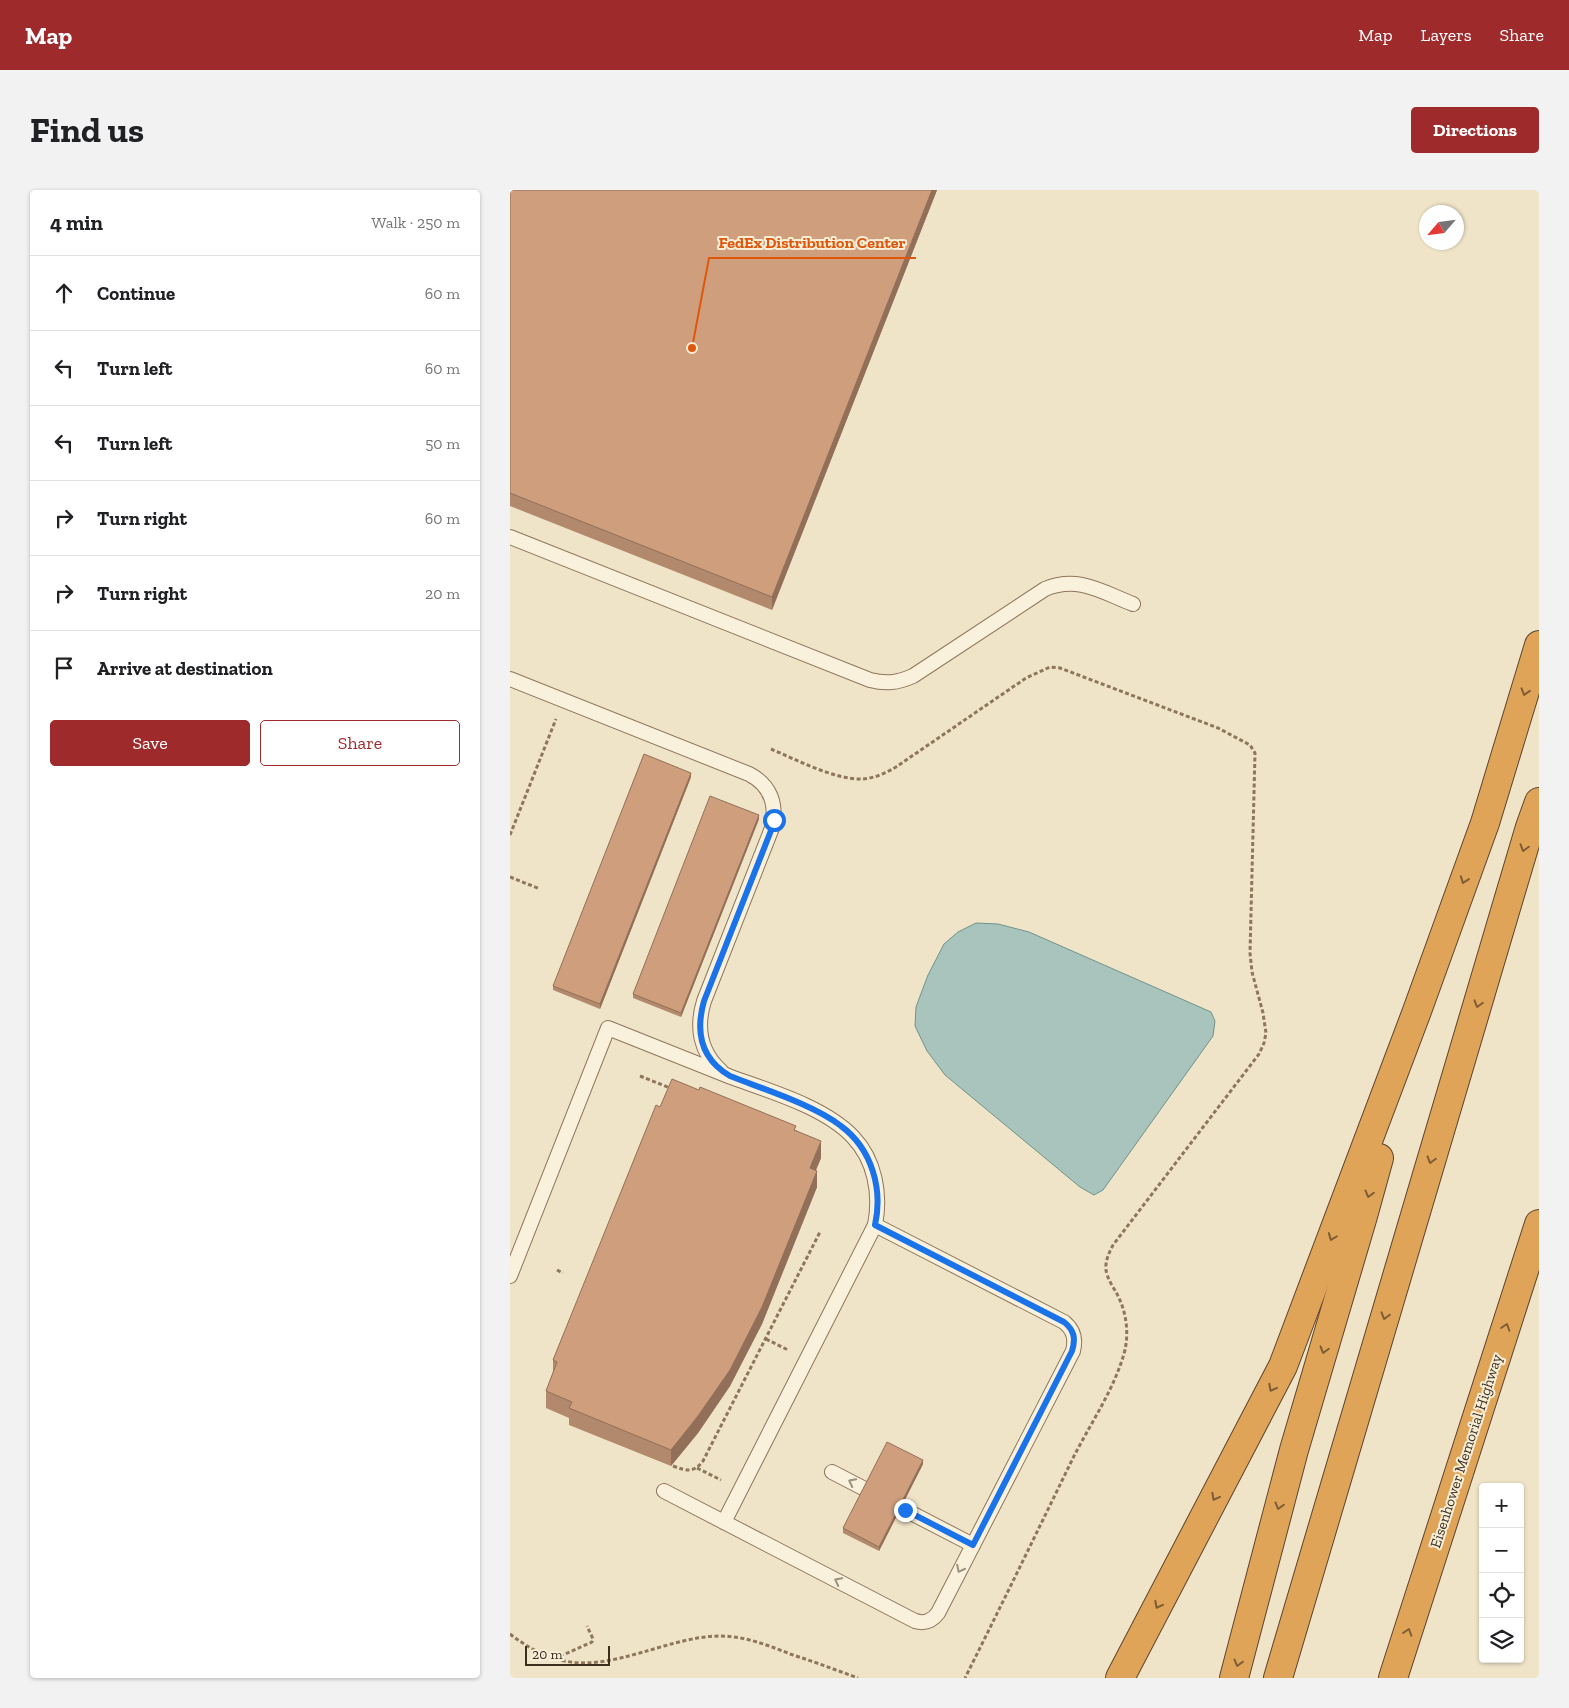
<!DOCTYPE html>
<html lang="en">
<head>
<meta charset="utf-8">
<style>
	body { margin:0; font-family:"Zilla Slab",serif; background:#f2f2f2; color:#202124 }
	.controls { position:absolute; right:15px; bottom:15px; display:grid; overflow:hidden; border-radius:5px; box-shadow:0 1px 4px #0004 }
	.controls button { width:45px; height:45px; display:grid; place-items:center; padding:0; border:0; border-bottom:1px solid #e0e0e0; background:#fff; color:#202124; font:25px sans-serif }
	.compass { position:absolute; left:909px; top:15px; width:45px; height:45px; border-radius:50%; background:#fff; box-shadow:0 1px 4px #0004; rotate:242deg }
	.scale { position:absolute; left:15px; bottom:12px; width:85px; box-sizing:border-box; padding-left:5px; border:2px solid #3d2e20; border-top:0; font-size:14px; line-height:18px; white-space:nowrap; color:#3d2e20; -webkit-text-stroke:4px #f7eed8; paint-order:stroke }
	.stop { position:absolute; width:15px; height:15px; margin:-11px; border:4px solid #1a73e8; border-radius:50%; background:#fff }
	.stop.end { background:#1a73e8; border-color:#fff; box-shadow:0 1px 5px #0008 }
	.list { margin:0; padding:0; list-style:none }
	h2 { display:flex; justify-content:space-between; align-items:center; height:65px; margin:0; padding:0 20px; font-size:21px }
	h2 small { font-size:16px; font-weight:400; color:#757577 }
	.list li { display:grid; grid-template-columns:32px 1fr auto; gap:15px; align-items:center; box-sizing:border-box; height:75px; padding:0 20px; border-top:1px solid #e0e0e0 }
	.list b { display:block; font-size:19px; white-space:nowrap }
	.list em { font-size:16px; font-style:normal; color:#757577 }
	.actions { display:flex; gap:10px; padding:15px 20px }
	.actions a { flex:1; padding:11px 0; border:1px solid #9e2a2b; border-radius:5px; text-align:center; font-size:18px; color:#9e2a2b }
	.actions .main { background:#9e2a2b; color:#fff }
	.icon { flex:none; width:28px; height:28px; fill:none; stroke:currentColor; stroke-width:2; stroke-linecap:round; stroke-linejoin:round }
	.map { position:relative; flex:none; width:1029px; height:1488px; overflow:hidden; border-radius:5px }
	header { display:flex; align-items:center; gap:30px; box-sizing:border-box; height:70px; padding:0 25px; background:#9e2a2b; color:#fff }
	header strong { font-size:24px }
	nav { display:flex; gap:28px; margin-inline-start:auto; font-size:18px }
	.intro { display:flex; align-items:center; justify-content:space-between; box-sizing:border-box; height:120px; padding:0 30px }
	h1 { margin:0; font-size:35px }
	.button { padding:12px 22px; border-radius:5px; background:#9e2a2b; color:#fff; font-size:18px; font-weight:700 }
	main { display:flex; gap:30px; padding:0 30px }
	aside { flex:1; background:#fff; border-radius:5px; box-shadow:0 1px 4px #0004 }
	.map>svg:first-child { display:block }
</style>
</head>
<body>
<header>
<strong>Map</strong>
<nav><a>Map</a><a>Layers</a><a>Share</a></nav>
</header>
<div class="intro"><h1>Find us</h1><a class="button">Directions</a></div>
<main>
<aside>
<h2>4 min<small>Walk · 250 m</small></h2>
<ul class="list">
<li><svg class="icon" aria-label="ahead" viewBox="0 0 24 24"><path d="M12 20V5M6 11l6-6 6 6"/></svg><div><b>Continue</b></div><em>60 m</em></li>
<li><svg class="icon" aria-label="left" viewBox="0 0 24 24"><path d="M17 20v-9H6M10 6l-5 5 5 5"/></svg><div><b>Turn left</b></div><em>60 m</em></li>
<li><svg class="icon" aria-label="left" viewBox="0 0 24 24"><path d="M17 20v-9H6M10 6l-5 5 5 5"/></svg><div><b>Turn left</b></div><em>50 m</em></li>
<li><svg class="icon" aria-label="right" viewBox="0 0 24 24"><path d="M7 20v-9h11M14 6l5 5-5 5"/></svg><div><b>Turn right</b></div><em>60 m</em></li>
<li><svg class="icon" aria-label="right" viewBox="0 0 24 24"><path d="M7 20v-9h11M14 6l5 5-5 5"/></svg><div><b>Turn right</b></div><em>20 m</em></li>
<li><svg class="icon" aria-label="arrive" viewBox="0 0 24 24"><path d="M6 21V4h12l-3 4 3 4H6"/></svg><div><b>Arrive at destination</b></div></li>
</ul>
<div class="actions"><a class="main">Save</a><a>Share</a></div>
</aside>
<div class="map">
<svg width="1029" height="1488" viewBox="0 0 1029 1488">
	<rect width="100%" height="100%" fill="#f0e4c8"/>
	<polygon fill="#a9c4bc" stroke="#6f938a" points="466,733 488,734 519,742 701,822 705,831 703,846 593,1000 584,1005 570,997 435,885 417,861 405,836 406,817 418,785 434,754 448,742"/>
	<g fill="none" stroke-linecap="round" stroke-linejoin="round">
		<g stroke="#8d765c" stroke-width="16">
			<g id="service">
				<path d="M 0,347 L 360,490 C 376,494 387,493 403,486 L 535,399 C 568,385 592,402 623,414"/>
				<path d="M 0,489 L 239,584 C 261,595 267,615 262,638 L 194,811 C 186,837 190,862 211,881"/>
				<path d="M 0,1086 L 98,838 C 139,854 180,871 221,887 C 259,901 315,917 343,947 C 365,970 371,1004 365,1035 L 214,1332"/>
				<polyline points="322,1282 463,1355"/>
				<path d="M 154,1301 L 405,1431 C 415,1434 422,1431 428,1423 L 563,1161 C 566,1149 564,1140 554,1132 L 365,1035"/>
			</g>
		</g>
		<g stroke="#5b4430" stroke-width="30">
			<g id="motorway">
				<polyline points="610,1488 773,1176 907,821 975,633 1029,455"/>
				<polyline points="724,1488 784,1260 853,1026 869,968"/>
				<polyline points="768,1488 1020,637 1029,612"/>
				<polyline points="883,1488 1029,1034"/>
			</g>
		</g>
		<g stroke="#8d765c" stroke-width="3" stroke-dasharray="4 2.5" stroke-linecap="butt">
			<path d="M 261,559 C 287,570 325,590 353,589 C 365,588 376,583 386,577 L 516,488 L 540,477 L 550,478 L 708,538 L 740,555 L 745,563 L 740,763 L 742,782 L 753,823 L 756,843 L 754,853 L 749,864 L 603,1055 C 599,1063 595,1071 596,1080 C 597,1088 603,1097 607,1104 C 616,1121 619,1141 615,1160 C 605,1198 582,1231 564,1266 C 528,1340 492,1414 455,1488"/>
			<polyline points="0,645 46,529"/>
			<polyline points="0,687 30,699"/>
			<polyline points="130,886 160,898"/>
			<polyline points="47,1080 53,1083"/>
			<polyline points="256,1149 278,1160"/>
			<path d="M 163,1276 C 176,1281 184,1283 193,1271 L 310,1042"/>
			<polyline points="187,1278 211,1290"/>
			<path d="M 0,1444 C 56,1487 92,1474 154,1456 C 172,1451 191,1446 210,1446 C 235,1446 260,1456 283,1465 C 305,1472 326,1480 348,1488"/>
			<polyline points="44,1469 82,1452 83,1449 77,1436"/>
		</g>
		<use href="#service" stroke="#faf1dc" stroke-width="14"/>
		<use href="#motorway" stroke="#e0a458" stroke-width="28"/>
	</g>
	<g fill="#b2896c">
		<polygon points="0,0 427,0 262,420 0,316"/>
		<polygon points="181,587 90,819 43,800 43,796"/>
		<polygon points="249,629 171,827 123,808 123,804"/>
		<polygon points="150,917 286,940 311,968 306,980 307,997 252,1134 220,1196 188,1243 161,1276 59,1235 59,1228 36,1218 36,1201 43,1184 43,1170"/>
		<polygon points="413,1274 369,1361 333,1343 333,1338"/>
	</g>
	<g fill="#916f58">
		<polygon points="422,0 427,0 262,420 262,407"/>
		<polygon points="181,583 181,587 90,819 90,814"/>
		<polygon points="249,625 249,629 171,827 171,823"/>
		<polygon points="311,951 311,968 300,994 300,978"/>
		<polygon points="307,981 307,997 252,1134 220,1196 188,1243 161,1276 161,1260"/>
		<polygon points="413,1270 413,1274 369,1361 369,1357"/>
	</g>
	<g fill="#cf9f7d" stroke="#916f58">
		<polygon points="0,0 422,0 262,407 0,303"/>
		<polygon points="134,564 181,583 90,814 43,796"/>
		<polygon points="200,606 249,625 171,823 123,804"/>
		<polygon points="162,889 189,900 190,897 286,936 284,940 311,951 300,978 307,981 252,1117 220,1180 188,1226 161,1260 59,1218 62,1212 36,1201 47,1172 43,1170 146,915 150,917"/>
		<polygon points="377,1252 413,1270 369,1357 333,1338"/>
	</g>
	<defs><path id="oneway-chevron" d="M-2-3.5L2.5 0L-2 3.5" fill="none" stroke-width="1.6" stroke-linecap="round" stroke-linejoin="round" transform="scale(1.25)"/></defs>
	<g stroke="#7e5d36">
		<use href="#oneway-chevron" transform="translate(1015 502) rotate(107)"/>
		<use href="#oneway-chevron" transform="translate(1014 658) rotate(106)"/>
		<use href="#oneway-chevron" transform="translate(954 690) rotate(110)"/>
		<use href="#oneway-chevron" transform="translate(968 814) rotate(106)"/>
		<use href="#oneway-chevron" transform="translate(921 970) rotate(106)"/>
		<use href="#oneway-chevron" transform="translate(859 1004) rotate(105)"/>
		<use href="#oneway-chevron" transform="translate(822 1047) rotate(111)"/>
		<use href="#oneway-chevron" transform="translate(875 1126) rotate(106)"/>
		<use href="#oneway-chevron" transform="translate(996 1137) rotate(-72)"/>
		<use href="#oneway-chevron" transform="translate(814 1160) rotate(106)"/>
		<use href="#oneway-chevron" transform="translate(762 1198) rotate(118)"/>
		<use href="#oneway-chevron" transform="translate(705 1307) rotate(118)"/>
		<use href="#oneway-chevron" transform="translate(769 1316) rotate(105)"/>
		<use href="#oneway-chevron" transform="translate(648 1415) rotate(118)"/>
		<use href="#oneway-chevron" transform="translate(898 1442) rotate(-72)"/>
		<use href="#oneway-chevron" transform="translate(728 1473) rotate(105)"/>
	</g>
	<g stroke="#9c907e">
		<use href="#oneway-chevron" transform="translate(342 1292) rotate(-153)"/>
		<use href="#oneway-chevron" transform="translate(450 1379) rotate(117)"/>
		<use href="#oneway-chevron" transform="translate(328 1391) rotate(-153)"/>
	</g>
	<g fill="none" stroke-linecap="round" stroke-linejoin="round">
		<path stroke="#1a73e8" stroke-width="6" d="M 264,630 L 262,638 L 194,811 C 185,843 191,869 220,886 C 253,899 304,915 331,936 C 362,959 373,999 365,1035 L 554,1132 C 564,1140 566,1148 562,1161 L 463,1355 L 395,1320"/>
	</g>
	<g text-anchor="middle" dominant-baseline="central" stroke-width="4" stroke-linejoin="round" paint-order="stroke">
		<g font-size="15" fill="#3d2e20" stroke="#f7eed8">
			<text transform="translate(956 1261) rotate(-72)">Eisenhower Memorial Highway</text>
		</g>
	</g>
	<path fill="none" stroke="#df570d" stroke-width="2" d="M182 158L199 68H406"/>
	<circle fill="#df570d" stroke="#f7eed8" stroke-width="2" cx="182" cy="158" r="5"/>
	<g font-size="16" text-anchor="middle" font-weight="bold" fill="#df570d" stroke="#f7eed8" stroke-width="4" stroke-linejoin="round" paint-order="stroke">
		<text x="302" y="58">FedEx Distribution Center</text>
	</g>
</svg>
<div class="controls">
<button>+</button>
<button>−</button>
<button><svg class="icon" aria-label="locate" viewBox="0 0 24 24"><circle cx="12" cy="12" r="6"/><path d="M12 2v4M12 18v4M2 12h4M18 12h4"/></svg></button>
<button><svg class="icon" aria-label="layers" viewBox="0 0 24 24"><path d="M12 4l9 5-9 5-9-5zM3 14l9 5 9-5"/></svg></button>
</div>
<svg class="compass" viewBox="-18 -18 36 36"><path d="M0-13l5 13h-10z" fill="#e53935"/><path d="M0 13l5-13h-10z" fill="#757577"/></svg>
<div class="scale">20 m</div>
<div class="stop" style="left:264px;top:630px"></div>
<div class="stop end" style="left:395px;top:1320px"></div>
</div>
</main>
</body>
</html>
